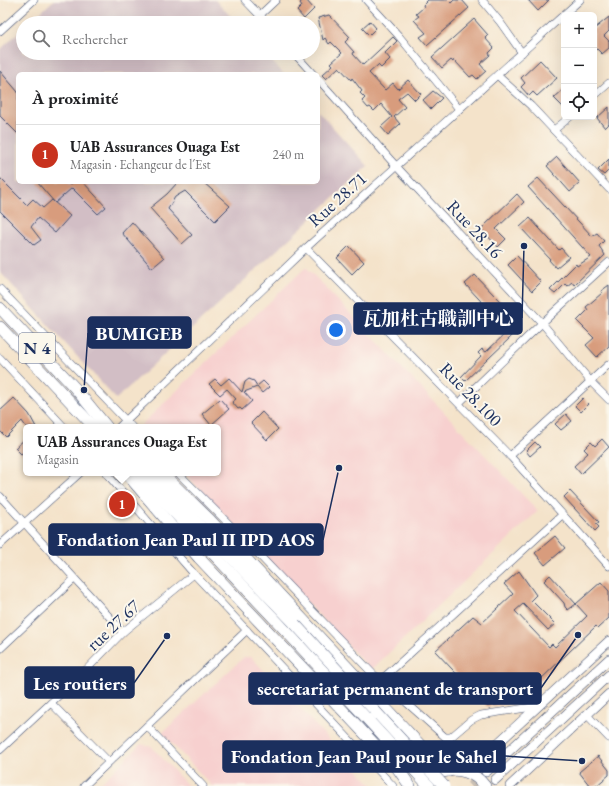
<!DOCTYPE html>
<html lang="fr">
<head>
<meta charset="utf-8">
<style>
	body { margin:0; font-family:"EB Garamond","Noto Serif SC",serif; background:#f6f6f6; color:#202124 }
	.controls { position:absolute; right:12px; top:12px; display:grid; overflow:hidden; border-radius:6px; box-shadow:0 4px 16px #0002 }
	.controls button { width:36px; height:36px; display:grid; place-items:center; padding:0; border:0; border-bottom:1px solid #e0e0e0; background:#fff; color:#202124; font:20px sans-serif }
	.you { position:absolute; left:336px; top:330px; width:14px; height:14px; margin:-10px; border:3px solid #fff; border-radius:50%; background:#1a73e8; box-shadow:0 0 0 6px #1a73e833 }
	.badge { display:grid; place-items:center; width:26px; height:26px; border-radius:50%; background:#c8321e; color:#fff; font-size:13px; font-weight:700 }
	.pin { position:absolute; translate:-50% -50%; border:2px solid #fff; box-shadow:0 1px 4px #0006 }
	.popup { position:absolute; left:23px; top:424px; width:198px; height:52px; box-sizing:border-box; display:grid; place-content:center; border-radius:6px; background:#fff; filter:drop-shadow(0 1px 3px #0005); font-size:13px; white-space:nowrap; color:#757577 }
	.popup b { font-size:15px; color:#202124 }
	.popup::after { content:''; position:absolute; left:50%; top:100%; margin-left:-8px; border:8px solid transparent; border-top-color:#fff }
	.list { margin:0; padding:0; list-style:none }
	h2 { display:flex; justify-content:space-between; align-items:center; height:52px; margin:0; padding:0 16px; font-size:17px }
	h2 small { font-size:13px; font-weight:400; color:#757577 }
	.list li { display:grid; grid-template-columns:26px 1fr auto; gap:12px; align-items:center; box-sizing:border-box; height:60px; padding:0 16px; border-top:1px solid #e0e0e0 }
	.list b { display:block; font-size:15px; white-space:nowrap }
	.list p { margin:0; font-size:13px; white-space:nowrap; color:#757577 }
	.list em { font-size:13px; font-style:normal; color:#757577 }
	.icon { flex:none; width:22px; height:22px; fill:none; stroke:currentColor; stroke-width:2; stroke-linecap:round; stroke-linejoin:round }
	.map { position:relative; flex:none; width:609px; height:786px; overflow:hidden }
	.search { position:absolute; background:#fff; box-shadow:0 4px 16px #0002; left:16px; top:16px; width:304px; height:44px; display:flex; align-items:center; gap:10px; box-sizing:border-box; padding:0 14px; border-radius:22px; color:#757577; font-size:15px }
	.panel { position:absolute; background:#fff; box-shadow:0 4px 16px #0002; left:16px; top:72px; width:304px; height:112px; border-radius:6px }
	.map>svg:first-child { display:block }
</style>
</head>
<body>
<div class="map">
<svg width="609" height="786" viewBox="0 0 609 786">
	<rect width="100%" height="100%" fill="#fbf7ec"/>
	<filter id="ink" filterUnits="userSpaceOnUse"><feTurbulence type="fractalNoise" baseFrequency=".025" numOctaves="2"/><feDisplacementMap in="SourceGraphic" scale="8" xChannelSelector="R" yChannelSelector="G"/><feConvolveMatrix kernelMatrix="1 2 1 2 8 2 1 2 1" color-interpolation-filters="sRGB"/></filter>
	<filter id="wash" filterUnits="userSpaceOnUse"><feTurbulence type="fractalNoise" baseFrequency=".012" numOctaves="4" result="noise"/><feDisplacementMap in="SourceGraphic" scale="16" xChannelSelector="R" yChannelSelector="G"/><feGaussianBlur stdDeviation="0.9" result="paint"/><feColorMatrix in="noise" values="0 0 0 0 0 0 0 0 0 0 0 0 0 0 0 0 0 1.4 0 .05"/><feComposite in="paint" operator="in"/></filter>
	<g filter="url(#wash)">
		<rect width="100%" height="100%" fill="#f4e3ca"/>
		<g fill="#f7d0cf">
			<polygon points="306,267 538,511 371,670 184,473 218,473 218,427 140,426"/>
			<polygon points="244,657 251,657 373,786 212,786 162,733"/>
			<polygon points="141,744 152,747 188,786 98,786"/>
		</g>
		<g fill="#d2bec5">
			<polygon points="54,0 215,0 237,23 29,23"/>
			<polygon points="23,28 23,53 264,53 284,74 18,74 18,182 318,182 318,111 368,166 116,399 0,272 0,50"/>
		</g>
		<g id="blocks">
			<g fill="#d89c7d">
				<polygon points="303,0 306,0 314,9 304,19 297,11 302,6 300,3"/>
				<polygon points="428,0 448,0 451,3 454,0 462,0 469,8 427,45 420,37 426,33 414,20 419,16 416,14 424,7 423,5"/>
				<polygon points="528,0 549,0 538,11"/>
				<polygon points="329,15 350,37 345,42 354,52 353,54 363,65 393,37 397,41 385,53 390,59 381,68 378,65 369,73 385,90 393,83 398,89 408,80 421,94 415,100 407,92 398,99 405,107 394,117 400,124 388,135 381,127 392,117 381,104 374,111 370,107 368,108 362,101 365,98 360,93 362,91 352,78 351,80 339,67 326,79 322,75 333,65 331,63 342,53 331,42 329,44 325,38 323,40 318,18"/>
				<polygon points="609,17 609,31 604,36 609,41 609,48 602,54 594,46 594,29"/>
				<polygon points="474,19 488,35 485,38 494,48 489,53 490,55 480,64 486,71 477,79 473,75 470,77 454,60 453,62 451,60 442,68 432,57"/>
				<polygon points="370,21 376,28 369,35 362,28"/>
				<polygon points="540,60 557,78 537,96 533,92 529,96 521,87 525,83 521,78"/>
				<polygon points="0,71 18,92 18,134 0,116"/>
				<polygon points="564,89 564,108 554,98"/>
				<polygon points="433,91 442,98 431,109 423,100"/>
				<polygon points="609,107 609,124 605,128 597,118"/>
				<polygon points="557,157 580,183 570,192 547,166"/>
				<polygon points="609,159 609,170 604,175 598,170"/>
				<polygon points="0,178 27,205 33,199 43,208 52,200 70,216 55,233 38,218 31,227 41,240 34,245 0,211"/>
				<polygon points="538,178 592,236 597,233 604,241 599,246 605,255 574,285 572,282 567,286 565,284 555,294 550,290 576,264 577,266 591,257 528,187"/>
				<polygon points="37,182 67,182 70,185 73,182 83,182 106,207 98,214 72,188 55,203"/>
				<polygon points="178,182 203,182 230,206 215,221 185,191 175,197 168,209 192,235 182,244 150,208 167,194"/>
				<polygon points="517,194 524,202 496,229 506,239 498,247 481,229"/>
				<polygon points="530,218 559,250 561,248 569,257 556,268 549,260 550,259 520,227"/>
				<polygon points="132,222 164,258 152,268 122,233"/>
				<polygon points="349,246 364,262 352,274 337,258"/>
				<polygon points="517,256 541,282 532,291 508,265"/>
				<polygon points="475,275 514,316 504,326 465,284"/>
				<polygon points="609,285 609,346 597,357 586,345 594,338 577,321 588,310 586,307 602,293 601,291"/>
				<polygon points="507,332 511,337 465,381 461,377 481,356 478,353 482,349 486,352"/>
				<polygon points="229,378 242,392 245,382 249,379 254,381 257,386 263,381 269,387 262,393 257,387 244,392 252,401 242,410 240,408 238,409 232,402 236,399 227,389 220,395 209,384 215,379 221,385"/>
				<polygon points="14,398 29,414 36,427 26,427 22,421 6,437 0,431 0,411"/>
				<polygon points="583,398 589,404 581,412 575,406"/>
				<polygon points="220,399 229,409 211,425 202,414"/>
				<polygon points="262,412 278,429 267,440 251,423"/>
				<polygon points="566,414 572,421 561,430 555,424"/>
				<polygon points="26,438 26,450 21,454 15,448"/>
				<polygon points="602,439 609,447 581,474 574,466 588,453 584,449 591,442 595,446"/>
				<polygon points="535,442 540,447 530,456 526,451"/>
				<polygon points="570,491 599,522 596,524 599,527 595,531 564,497"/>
				<polygon points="285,528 290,533 282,541 277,535"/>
				<polygon points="555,536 565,548 545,565 535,553"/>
				<polygon points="519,571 536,595 531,600 555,624 548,630 523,604 515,611 549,647 552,644 555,647 587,616 576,604 601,582 609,591 609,618 598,628 596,626 538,682 517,699 519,702 487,706 435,651 473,616 482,623 513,594 504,584"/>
				<polygon points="550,575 576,604 568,610 565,607 564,603 544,581"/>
				<polygon points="598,756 609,770 609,775 596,786 590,786 579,772"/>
			</g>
		</g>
	</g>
	<g filter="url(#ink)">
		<use href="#blocks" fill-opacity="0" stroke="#3c4a6e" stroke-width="1"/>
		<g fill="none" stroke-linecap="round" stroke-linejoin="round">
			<polyline stroke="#c9bfb4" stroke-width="9" stroke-dasharray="9 4.5" stroke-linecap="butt" points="471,786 482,776"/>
			<g stroke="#3c4a6e" stroke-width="8">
				<g id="minor">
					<polyline points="245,0 267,23"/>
					<polyline points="366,0 398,35 459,109"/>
					<polyline points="482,0 500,22 522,53"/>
					<polyline points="260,15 276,0"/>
					<polyline points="0,31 34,0"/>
					<polyline points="294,53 313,74"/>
					<polyline points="497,75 531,106 609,189"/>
					<polyline points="318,79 396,166 542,323 591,382 609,400"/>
					<polyline points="594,96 609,83"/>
					<polyline points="554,130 570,117"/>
					<polyline points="306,248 510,456 609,566"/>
					<polyline points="0,289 132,427"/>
					<polyline points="0,358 64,427"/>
					<polyline points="459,403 542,323 609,262"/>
					<polyline points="119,427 306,248 580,0"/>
					<polyline points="510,456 609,364"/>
					<polyline points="106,473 194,574 393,786"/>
					<polyline points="178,473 238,533 374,675 381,680 445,737 451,737 471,720 481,715 539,706"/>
					<polyline points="0,496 123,632"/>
					<polyline points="0,545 80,473"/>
					<polyline points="0,649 74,579"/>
					<polyline points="381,680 562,515"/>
					<polyline points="51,703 108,761"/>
					<polyline points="587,715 609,738"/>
					<polyline points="147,726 203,786"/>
					<polyline points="0,750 83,673 123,632 194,574"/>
					<polyline points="84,786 247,630"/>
				</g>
			</g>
			<g stroke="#3c4a6e" stroke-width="10">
				<g id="major">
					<polyline points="457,770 469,767 485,755 609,641"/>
					<polyline points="486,772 609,659"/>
					<polyline points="495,780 609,675"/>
					<polyline points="510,786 609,694"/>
				</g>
			</g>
			<g stroke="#3c4a6e" stroke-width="12">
				<g id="highway">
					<polyline points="0,308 75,388 107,427"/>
					<polyline points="0,327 94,427"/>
					<polyline points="126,473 199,558 398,769 410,786"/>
					<polyline points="137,473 286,631"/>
					<polyline points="150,473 295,624"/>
					<polyline points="162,473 210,520 437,763 442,767 449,771"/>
					<path d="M 443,772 C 459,767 475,773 485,786"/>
				</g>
			</g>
			<use href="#minor" stroke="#fff" stroke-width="7"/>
			<use href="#major" stroke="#fff" stroke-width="9"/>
			<use href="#highway" stroke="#fff" stroke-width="11"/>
			<g stroke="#3c4a6e" stroke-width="12" stroke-linecap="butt">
				<g id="highway-bridge">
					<polyline points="295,624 444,786"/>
					<polyline points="286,631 429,786"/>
				</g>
			</g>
			<use href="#highway-bridge" stroke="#fff" stroke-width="11"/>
		</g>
	</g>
	<g text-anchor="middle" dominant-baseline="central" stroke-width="4" stroke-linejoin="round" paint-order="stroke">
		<rect fill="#fbf7ec" stroke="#5e6b89" stroke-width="1" x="19" y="333" width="36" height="30" rx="3"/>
		<g font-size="17" font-weight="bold" fill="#1b2f5e">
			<text x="37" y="348">N 4</text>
		</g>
		<g font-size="18" fill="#1b2f5e" stroke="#fbf7ec">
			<text transform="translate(337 199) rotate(-42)">Rue 28.71</text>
			<text transform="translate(475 229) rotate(47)">Rue 28.16</text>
			<text transform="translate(471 394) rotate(46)">Rue 28.100</text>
			<text transform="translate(113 625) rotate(-43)">rue 27.67</text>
		</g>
	</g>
	<path fill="none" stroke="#1b2f5e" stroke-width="1.5" d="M524 246L522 318M84 390L88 333M339 468L323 540M167 636L134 683M578 635L541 688M582 761L505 756"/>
	<g fill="#1b2f5e" stroke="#fbf7ec" stroke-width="1.5">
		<circle cx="524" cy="246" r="4"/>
		<circle cx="84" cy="390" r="4"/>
		<circle cx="339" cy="468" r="4"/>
		<circle cx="167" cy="636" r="4"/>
		<circle cx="578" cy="635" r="4"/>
		<circle cx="582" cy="761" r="4"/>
	</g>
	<g fill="#1b2f5e" stroke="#1b2f5e" stroke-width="1.5">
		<rect x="354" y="303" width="168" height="31" rx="4"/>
		<rect x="88" y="317" width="103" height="31" rx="4"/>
		<rect x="49" y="524" width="274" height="31" rx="4"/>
		<rect x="25" y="667" width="109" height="31" rx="4"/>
		<rect x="249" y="673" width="292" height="31" rx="4"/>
		<rect x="223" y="741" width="282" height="31" rx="4"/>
	</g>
	<g font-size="19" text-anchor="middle" font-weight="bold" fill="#fff">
		<text x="438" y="325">瓦加杜古職訓中心</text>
		<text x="139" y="340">BUMIGEB</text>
		<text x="186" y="546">Fondation Jean Paul II IPD AOS</text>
		<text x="80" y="690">Les routiers</text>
		<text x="395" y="695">secretariat permanent de transport</text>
		<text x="364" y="763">Fondation Jean Paul pour le Sahel</text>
	</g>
</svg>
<div class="controls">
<button>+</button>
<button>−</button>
<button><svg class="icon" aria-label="locate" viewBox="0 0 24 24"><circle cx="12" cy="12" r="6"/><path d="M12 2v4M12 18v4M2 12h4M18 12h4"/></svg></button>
</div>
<div class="you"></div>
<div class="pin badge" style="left:122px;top:504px">1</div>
<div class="popup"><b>UAB Assurances Ouaga Est</b>Magasin</div>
<div class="search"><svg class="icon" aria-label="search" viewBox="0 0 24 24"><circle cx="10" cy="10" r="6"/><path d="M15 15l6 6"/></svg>Rechercher</div>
<section class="panel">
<h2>À proximité<small></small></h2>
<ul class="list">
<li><span class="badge">1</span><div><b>UAB Assurances Ouaga Est</b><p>Magasin · Echangeur de l´Est</p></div><em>240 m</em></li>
</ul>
</section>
</div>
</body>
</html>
